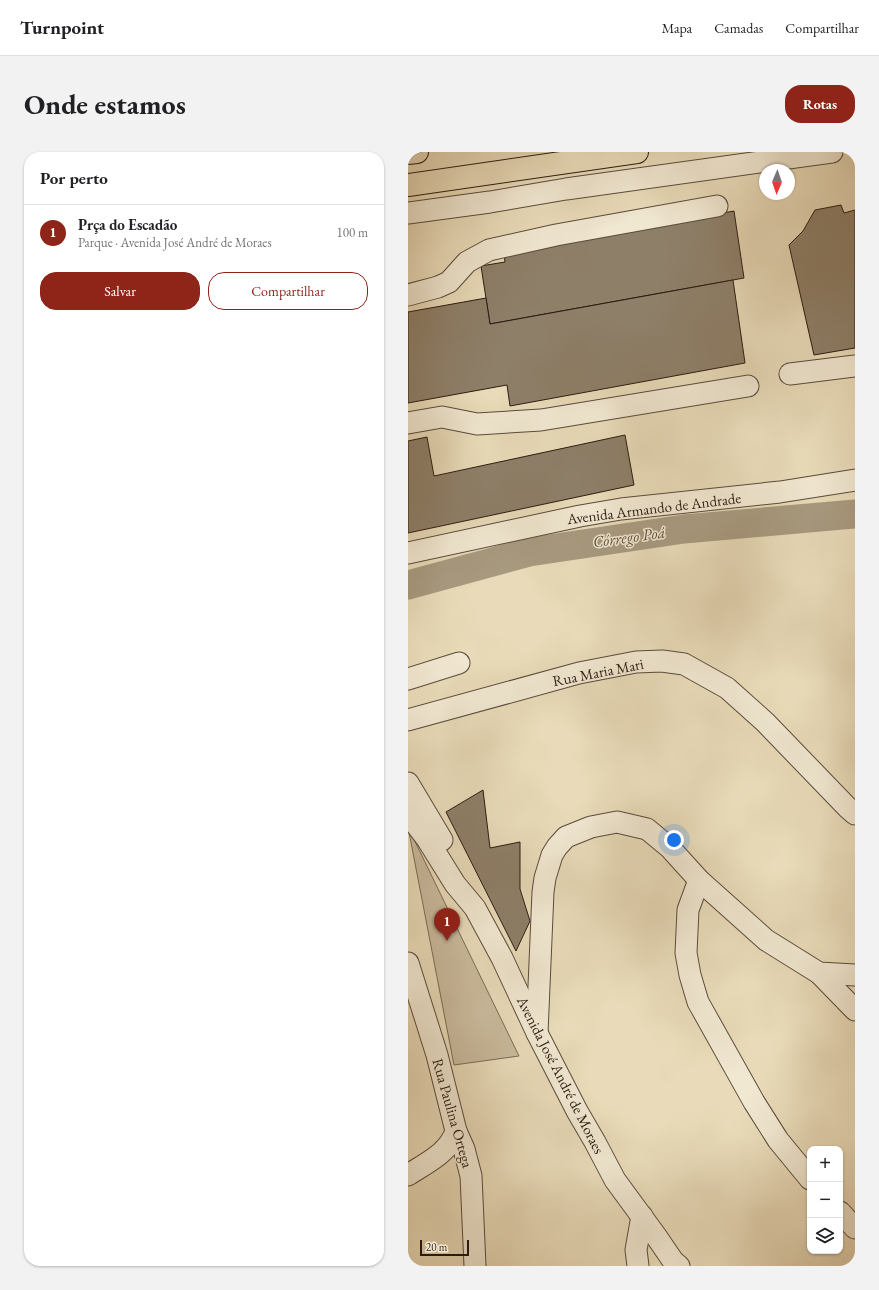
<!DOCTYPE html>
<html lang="pt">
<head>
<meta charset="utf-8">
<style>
	body { margin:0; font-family:"EB Garamond",serif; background:#f2f2f2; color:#202124 }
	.controls { position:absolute; right:12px; bottom:12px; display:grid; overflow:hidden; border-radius:8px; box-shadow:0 1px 3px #0004 }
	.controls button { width:36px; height:36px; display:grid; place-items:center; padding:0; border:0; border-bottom:1px solid #e0e0e0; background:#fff; color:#202124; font:20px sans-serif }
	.compass { position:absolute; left:351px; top:12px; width:36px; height:36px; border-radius:50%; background:#fff; box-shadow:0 1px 3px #0004; rotate:182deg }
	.scale { position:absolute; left:12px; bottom:10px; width:49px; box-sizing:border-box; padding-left:4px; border:2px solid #2b1b12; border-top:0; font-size:11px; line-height:14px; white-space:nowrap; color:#2b1b12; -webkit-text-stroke:3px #f1e8d2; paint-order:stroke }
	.you { position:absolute; left:266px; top:688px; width:14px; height:14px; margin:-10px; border:3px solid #fff; border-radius:50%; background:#1a73e8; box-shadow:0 0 0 6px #1a73e833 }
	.badge { display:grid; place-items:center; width:26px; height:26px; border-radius:50%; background:#8f2418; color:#fff; font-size:13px; font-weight:700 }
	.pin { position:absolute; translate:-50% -33px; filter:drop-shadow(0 1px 2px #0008) }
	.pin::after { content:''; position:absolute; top:21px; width:14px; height:12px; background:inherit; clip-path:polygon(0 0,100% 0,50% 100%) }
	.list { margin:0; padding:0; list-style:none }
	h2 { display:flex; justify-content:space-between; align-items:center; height:52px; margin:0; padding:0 16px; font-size:17px }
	h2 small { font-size:13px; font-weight:400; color:#757577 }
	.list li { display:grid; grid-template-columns:26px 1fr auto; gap:12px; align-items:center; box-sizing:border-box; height:56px; padding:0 16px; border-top:1px solid #e0e0e0 }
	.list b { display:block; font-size:15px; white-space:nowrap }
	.list p { margin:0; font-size:13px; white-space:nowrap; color:#757577 }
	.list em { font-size:13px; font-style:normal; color:#757577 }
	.actions { display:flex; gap:8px; padding:12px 16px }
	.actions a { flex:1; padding:9px 0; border:1px solid #8f2418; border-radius:16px; text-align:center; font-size:14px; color:#8f2418 }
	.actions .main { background:#8f2418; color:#fff }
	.icon { flex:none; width:22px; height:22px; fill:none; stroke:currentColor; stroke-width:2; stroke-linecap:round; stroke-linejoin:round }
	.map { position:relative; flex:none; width:447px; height:1114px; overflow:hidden; border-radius:16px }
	header { display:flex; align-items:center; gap:24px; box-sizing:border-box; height:56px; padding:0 20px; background:#fff; border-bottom:1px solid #e0e0e0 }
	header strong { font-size:19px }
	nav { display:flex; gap:22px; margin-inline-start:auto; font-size:14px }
	.intro { display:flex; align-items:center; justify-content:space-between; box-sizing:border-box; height:96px; padding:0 24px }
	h1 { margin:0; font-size:28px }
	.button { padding:10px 18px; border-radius:16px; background:#8f2418; color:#fff; font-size:14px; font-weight:700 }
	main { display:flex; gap:24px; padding:0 24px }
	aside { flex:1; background:#fff; border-radius:16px; box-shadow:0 1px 3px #0004 }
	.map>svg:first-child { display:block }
</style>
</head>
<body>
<header>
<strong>Turnpoint</strong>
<nav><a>Mapa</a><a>Camadas</a><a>Compartilhar</a></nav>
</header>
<div class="intro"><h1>Onde estamos</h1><a class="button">Rotas</a></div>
<main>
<aside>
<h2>Por perto<small></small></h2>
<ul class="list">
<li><span class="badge">1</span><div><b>Prça do Escadão</b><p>Parque · Avenida José André de Moraes</p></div><em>100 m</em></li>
</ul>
<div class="actions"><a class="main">Salvar</a><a>Compartilhar</a></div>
</aside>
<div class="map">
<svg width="447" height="1114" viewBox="0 0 447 1114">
	<rect width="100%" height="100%" fill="#e9dbb9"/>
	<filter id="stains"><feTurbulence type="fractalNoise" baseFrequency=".005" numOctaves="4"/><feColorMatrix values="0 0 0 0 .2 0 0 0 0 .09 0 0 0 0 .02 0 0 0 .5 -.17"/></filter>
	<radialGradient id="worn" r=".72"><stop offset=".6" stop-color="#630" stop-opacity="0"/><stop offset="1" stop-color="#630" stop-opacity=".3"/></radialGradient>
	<polygon fill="#c9ba9d" stroke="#7a6a58" points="0,675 111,904 46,913"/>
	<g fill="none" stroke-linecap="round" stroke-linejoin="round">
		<polyline stroke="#a89a80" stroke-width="29" points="0,433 121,400 276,377 447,362"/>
	</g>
	<g fill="#8e7f69" stroke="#2b1b12">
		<polygon points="433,53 436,61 447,58 447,196 406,203 381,93 395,79 407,58"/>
		<polygon points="326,59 336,126 82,172 73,114 97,110 96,101"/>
		<polygon points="325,128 337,211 102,254 99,233 0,251 0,160 78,146 82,172"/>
		<polygon points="217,283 226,333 0,381 0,289 19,285 26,324"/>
		<polygon points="75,638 82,696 112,690 112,737 122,769 108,799 38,660"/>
	</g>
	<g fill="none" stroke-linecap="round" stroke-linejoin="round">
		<g stroke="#5a4b3c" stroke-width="23">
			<g id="minor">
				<polyline points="0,61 82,50 158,37 424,0"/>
				<polyline points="0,143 30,135 41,130 59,110 81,98 148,83 309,54"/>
				<polyline points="382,222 447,214"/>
				<polyline points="0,271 34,265 69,272 133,268 340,234"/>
				<polyline points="0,401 172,364 213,357 372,340 447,328"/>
				<polyline points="0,527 51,511"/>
				<polyline points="0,568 171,521 228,510 254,509 276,512 319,536 357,570 439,655 447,662"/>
				<polyline points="0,631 34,688"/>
				<polyline points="0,662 19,687 47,732 67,756 94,806 129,881 169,959 187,990 207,1028 248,1084 265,1109 271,1114"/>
				<polyline points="291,728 280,758 278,801 282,823 290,850 346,950 370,988 402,1027"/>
				<polyline points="0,811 29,903 48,979 56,997 63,1024 67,1114"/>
				<polyline points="411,821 447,858"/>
				<polyline points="129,881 135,740 137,726 144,703 149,695 158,685 183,675 209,670 239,677 262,696 291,728 358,788 411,821 447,823"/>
				<path d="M 0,1023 C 18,1011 41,1001 48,979"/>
				<polyline points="432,1060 447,1076"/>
				<polyline points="230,1114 228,1098 234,1064"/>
			</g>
		</g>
		<g stroke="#2b1b12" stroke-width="24">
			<g id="highway">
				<polyline points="0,1 9,0"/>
				<polyline points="0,33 229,0"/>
			</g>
		</g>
		<use href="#minor" stroke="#f1e8d2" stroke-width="21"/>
		<use href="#highway" stroke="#e9dbb9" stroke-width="22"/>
	</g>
	<g text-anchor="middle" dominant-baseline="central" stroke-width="3" stroke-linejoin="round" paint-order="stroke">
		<g font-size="15" fill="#2b1b12" stroke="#f1e8d2">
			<text transform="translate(246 356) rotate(-7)">Avenida Armando de Andrade</text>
			<text transform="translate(190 520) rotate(-11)">Rua Maria Mari</text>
			<text transform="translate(153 923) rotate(63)">Avenida José André de Moraes</text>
			<text transform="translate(45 961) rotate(74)">Rua Paulina Ortega</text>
		</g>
		<g font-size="16" font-style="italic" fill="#5d4e3e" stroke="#f1e8d2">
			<text transform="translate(221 385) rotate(-8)">Córrego Poá</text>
		</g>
	</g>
	<rect width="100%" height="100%" filter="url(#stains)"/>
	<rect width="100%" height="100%" fill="url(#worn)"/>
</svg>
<div class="controls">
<button>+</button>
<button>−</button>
<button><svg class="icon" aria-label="layers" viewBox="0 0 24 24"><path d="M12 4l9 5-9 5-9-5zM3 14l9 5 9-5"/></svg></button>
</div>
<svg class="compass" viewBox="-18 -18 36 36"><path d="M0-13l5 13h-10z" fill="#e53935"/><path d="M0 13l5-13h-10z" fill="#757577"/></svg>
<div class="scale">20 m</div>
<div class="you"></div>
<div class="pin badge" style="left:39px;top:789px">1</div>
</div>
</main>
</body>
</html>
